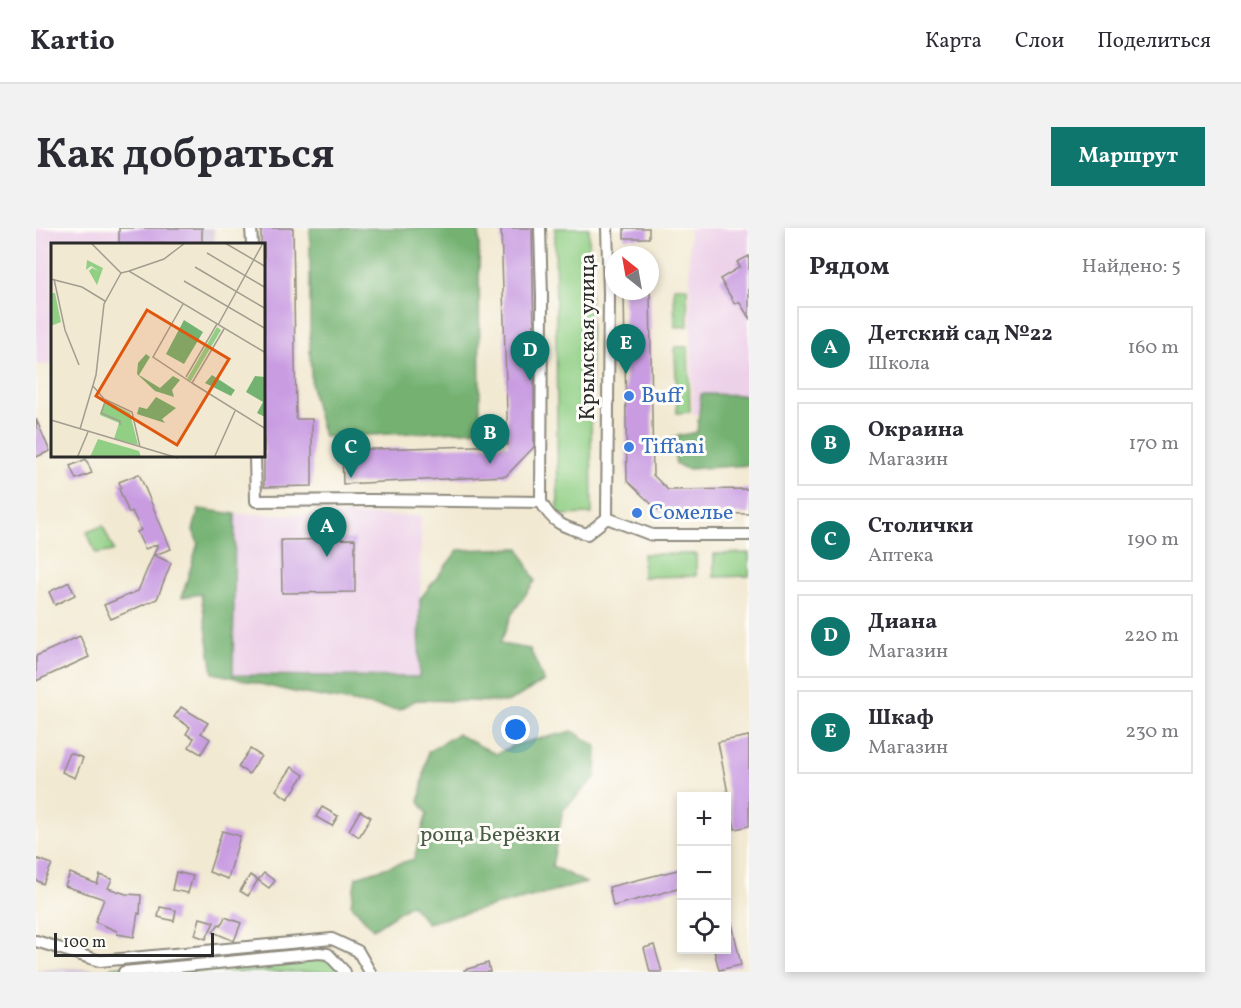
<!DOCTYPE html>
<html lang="ru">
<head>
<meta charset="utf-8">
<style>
	body { margin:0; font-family:Vollkorn,serif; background:#f2f2f3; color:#2b2b33 }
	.controls { position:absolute; right:18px; bottom:18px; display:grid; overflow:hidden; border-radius:0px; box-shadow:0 3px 9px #0003 }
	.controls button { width:54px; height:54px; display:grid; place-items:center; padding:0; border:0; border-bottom:2px solid #e1e1e2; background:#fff; color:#2b2b33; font:30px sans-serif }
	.compass { position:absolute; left:569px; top:18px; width:54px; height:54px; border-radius:50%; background:#fff; box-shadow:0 3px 9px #0003; rotate:329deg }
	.scale { position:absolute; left:18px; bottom:15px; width:160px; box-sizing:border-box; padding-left:6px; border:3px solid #2b2b2b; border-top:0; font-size:16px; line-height:21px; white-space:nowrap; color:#2b2b2b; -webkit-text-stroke:4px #fdfcf7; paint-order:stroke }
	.you { position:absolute; left:480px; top:502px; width:21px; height:21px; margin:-15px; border:4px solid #fff; border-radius:50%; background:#1a73e8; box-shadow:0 0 0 9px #1a73e833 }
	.badge { display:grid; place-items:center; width:39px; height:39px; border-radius:50%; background:#0f766e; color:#fff; font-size:20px; font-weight:700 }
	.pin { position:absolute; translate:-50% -50px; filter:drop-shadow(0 2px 3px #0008) }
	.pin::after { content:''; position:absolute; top:32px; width:21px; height:18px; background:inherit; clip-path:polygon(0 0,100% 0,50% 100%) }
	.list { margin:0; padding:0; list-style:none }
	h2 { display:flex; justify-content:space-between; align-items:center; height:78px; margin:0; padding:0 24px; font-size:26px }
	h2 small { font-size:20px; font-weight:400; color:#7c7c81 }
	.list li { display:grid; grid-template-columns:39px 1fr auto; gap:18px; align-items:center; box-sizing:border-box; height:84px; margin:0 12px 12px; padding:0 12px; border:2px solid #e1e1e2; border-radius:0px }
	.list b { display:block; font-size:22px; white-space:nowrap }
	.list p { margin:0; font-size:20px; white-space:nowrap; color:#7c7c81 }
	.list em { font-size:20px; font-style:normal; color:#7c7c81 }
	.icon { flex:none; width:33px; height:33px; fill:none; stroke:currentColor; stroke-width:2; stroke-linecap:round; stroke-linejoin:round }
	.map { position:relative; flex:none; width:713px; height:744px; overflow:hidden; border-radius:0px }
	header { display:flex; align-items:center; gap:36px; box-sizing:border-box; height:84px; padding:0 30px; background:#fff; border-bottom:2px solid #e1e1e2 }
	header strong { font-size:28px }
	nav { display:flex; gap:33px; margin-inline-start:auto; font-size:21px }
	.intro { display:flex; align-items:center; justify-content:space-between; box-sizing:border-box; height:144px; padding:0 36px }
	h1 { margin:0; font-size:42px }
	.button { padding:15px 27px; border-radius:0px; background:#0f766e; color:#fff; font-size:21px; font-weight:700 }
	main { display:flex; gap:36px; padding:0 36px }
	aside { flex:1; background:#fff; border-radius:0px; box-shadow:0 3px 9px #0003 }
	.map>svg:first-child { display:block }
</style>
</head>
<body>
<header>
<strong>Kartio</strong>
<nav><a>Карта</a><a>Слои</a><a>Поделиться</a></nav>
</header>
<div class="intro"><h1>Как добраться</h1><a class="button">Маршрут</a></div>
<main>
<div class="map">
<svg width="713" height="744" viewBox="0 0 713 744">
	<rect width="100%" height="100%" fill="#fdfcf7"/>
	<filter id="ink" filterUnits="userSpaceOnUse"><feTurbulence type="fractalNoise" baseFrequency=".0167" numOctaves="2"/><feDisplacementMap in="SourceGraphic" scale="12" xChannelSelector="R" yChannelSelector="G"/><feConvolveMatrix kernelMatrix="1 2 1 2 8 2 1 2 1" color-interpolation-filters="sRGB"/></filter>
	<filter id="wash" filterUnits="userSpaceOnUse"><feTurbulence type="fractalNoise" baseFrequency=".008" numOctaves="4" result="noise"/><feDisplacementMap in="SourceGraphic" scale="24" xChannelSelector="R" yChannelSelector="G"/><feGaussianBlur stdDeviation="1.35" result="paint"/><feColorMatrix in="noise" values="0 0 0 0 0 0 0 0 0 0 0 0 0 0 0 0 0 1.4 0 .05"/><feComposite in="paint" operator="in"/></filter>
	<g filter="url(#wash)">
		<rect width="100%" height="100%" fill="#f2e9d2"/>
		<g fill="#edd1e9">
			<polygon points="0,0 83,0 83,16 16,16 16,136 0,137"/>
			<polygon points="653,0 713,0 713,185 657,186"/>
			<polygon points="199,286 385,288 383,449 197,447"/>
		</g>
		<g fill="#ccbfd4">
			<polygon points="83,0 178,0 179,16 83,16"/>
			<polygon points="75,739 76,744 0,744 0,742 32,740 64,742"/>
		</g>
		<g fill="#91cf85" stroke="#5e7d58" stroke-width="1.5">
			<polygon points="519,0 553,0 556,286 522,287"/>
			<polygon points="638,59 651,59 652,98 639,99"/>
			<polygon points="639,119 652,119 654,184 641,185"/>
			<polygon points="67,298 78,323 60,326 51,304"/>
			<polygon points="713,325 713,348 678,349 678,326"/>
			<polygon points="607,326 660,326 660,348 607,349"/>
			<polygon points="289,720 312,744 76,744 75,739"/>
		</g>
		<g fill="#74b272" stroke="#506e4e" stroke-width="1.5">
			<polygon points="274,0 443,0 444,202 288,209 276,165 274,125"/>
			<polygon points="665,166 713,167 713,237 651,241 640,236 636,209 661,204"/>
			<polygon points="163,281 199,286 197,447 383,449 384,371 422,322 483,320 499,353 476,386 464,416 494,421 508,453 473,474 380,472 362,482 258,464 177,445 165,366 146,369 162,315 157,302"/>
			<polygon points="537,503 561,519 560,549 527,582 516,638 550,655 391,695 375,676 337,701 315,676 320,649 378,631 391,585 383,574 392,524 421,506 460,526 481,516"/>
		</g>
		<g id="blocks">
			<g fill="#c99ce2">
				<rect x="83" y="0" width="83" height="16"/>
				<polygon points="225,0 257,0 260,191 276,191 276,258 228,259 228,16 225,16"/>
				<polygon points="465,0 496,0 498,103 498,219 470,248 307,256 306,222 472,217"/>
				<rect x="588" y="0" width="25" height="10"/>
				<polygon points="713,28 713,90 703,73 699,76 684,51 704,39 701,34"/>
				<polygon points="588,63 614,63 617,247 632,262 713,261 713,286 624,284 591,253"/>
				<polygon points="0,191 14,223 0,229"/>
				<polygon points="50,231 56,245 40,251 34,238"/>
				<polygon points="103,246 135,321 118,327 135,335 121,371 75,391 68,377 102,363 122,316 109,321 101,304 105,302 96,283 93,285 83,261 85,259 83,254"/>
				<polygon points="319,311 319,364 246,365 245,312"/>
				<polygon points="33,354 39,367 19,377 13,364"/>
				<polygon points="44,408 53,429 0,453 0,428"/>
				<polygon points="145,479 172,495 165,505 174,511 165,526 153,519 158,510 150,506 154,499 138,489"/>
				<polygon points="713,508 713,598 699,601 682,514"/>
				<polygon points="214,521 225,528 213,546 202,539"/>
				<polygon points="34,525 47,530 39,550 26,544"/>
				<polygon points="256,539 268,547 252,571 240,562"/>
				<polygon points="286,579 302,588 296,598 280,589"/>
				<polygon points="324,583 335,589 323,609 313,602"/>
				<polygon points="186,603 204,608 192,651 173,644"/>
				<polygon points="2,631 16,636 7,656 0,652 0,636"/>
				<polygon points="645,641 645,660 577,678 573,659"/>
				<polygon points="140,644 157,648 152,665 136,662"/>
				<polygon points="34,645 61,656 64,647 76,651 72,660 90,666 105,667 104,686 102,685 98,709 81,706 81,703 59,694 68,671 29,658"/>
				<polygon points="228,645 239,653 233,660 222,652"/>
				<polygon points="214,647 222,652 212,668 204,663"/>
				<polygon points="124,679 140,682 138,693 122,689"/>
				<polygon points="690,686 694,686 705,737 683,742 678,722 690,722"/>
				<polygon points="189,689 205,695 198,713 177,704 183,696 185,697"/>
				<polygon points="164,690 178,694 170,711 159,707"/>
				<polygon points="618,717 626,744 614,744 608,720"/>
				<polygon points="452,735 454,744 428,744 428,742"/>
			</g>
		</g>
	</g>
	<g filter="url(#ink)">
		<use href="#blocks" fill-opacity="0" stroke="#8e8a7e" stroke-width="1.5"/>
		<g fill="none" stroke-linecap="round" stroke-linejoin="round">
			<g stroke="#8e8a7e" stroke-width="14">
				<g id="street">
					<polyline points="215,0 216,16"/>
					<path d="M 504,0 L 506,68 L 505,274 C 517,296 528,299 551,306 L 571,290"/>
					<polyline points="219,228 220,273 335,272 505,274"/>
					<polyline points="571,290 573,65 571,0"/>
					<polyline points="571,290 616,307 713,307"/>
					<polyline points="0,713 64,733 296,711 322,723 334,744"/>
					<polyline points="88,744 283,725 292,726 309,744"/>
				</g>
			</g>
			<use href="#street" stroke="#fff" stroke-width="10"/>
		</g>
	</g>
	<g fill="#3f7fe0" stroke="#fdfcf7" stroke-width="2">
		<circle cx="593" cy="168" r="6"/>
		<circle cx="593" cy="219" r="6"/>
		<circle cx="601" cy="285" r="6"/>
	</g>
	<g text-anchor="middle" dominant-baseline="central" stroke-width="6" stroke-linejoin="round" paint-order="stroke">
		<g font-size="22" fill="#2b2b2b" stroke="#fdfcf7">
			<text transform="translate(552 109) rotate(-90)">Крымская улица</text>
		</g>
		<g font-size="22" fill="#366cbe" stroke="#fdfcf7" text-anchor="start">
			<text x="605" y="168">Buff</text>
			<text x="605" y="219">Tiffani</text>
			<text x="613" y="285">Сомелье</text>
		</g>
		<g font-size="22" fill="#4a5c46" stroke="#fdfcf7">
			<text x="454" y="607">роща Берёзки</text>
		</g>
	</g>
	<g transform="translate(15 15)">
		<rect width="214" height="214" fill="#f2e9d2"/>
		<path d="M 36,17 L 52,25 L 46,42 L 38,28 L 41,25 L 48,28 L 40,23 L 35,27 ZM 0,50 L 4,50 L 10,79 L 0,83 ZM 166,84 L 170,87 L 140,138 L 136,136 ZM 54,157 L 79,170 L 87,202 L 63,196 L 68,180 L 49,172 ZM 47,196 L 88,208 L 90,214 L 39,214 Z" fill="#91cf85"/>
		<path d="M 133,77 L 152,89 L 133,121 L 115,111 ZM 95,111 L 99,114 L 88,132 L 109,145 L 122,133 L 129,137 L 121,147 L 123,154 L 104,148 L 86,131 L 87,120 ZM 161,132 L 184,147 L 180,153 L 154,140 ZM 204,133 L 214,134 L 214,174 L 206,170 L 212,159 L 195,149 ZM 105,154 L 125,165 L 111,176 L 114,180 L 86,171 L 88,164 L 96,166 Z" fill="#74b272"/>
		<path fill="none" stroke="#a29d8f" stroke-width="1.5" d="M 40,0 L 70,30M 174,0 L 215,24M 156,10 L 215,45M 144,24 L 215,66M 78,28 L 113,16 L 134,0M 70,30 L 78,28 L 215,110M 0,36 L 31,44 L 54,58M 3,36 L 14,87 L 28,122M 133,38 L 215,86M 132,61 L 102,114 L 141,140M 167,82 L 212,0M 135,134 L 166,81M 141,140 L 215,186M 141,140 L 173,86M 42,143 L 53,156 L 81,169 L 89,204M 58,160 L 54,159 L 50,170 L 69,178 L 69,182M 0,177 L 127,215M 29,186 L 45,132 L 53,61 L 70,30M 26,215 L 37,189M 163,215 L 184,168"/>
		<path fill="#df570e" fill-opacity="0.15" stroke="#df570e" stroke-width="3" d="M 96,67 L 178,116 L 126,202 L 45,153 Z"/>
		<rect width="214" height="214" fill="none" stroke="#2b2b2b" stroke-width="3"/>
	</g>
</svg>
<div class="controls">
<button>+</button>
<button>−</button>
<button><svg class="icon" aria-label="locate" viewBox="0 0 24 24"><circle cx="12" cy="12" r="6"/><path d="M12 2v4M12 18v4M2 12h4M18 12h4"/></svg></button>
</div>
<svg class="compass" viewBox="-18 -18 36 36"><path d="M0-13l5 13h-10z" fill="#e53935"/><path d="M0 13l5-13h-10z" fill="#7c7c81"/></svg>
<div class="scale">100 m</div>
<div class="you"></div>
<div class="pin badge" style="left:291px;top:329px">A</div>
<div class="pin badge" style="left:454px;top:236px">B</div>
<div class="pin badge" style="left:315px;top:250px">C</div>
<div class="pin badge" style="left:494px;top:153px">D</div>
<div class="pin badge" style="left:590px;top:146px">E</div>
</div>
<aside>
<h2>Рядом<small>Найдено: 5</small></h2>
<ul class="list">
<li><span class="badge">A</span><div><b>Детский сад №22</b><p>Школа</p></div><em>160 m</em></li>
<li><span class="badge">B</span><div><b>Окраина</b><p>Магазин</p></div><em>170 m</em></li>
<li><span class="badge">C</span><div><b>Столички</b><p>Аптека</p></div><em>190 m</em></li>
<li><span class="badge">D</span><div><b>Диана</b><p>Магазин</p></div><em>220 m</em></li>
<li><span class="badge">E</span><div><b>Шкаф</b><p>Магазин</p></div><em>230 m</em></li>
</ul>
</aside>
</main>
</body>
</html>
